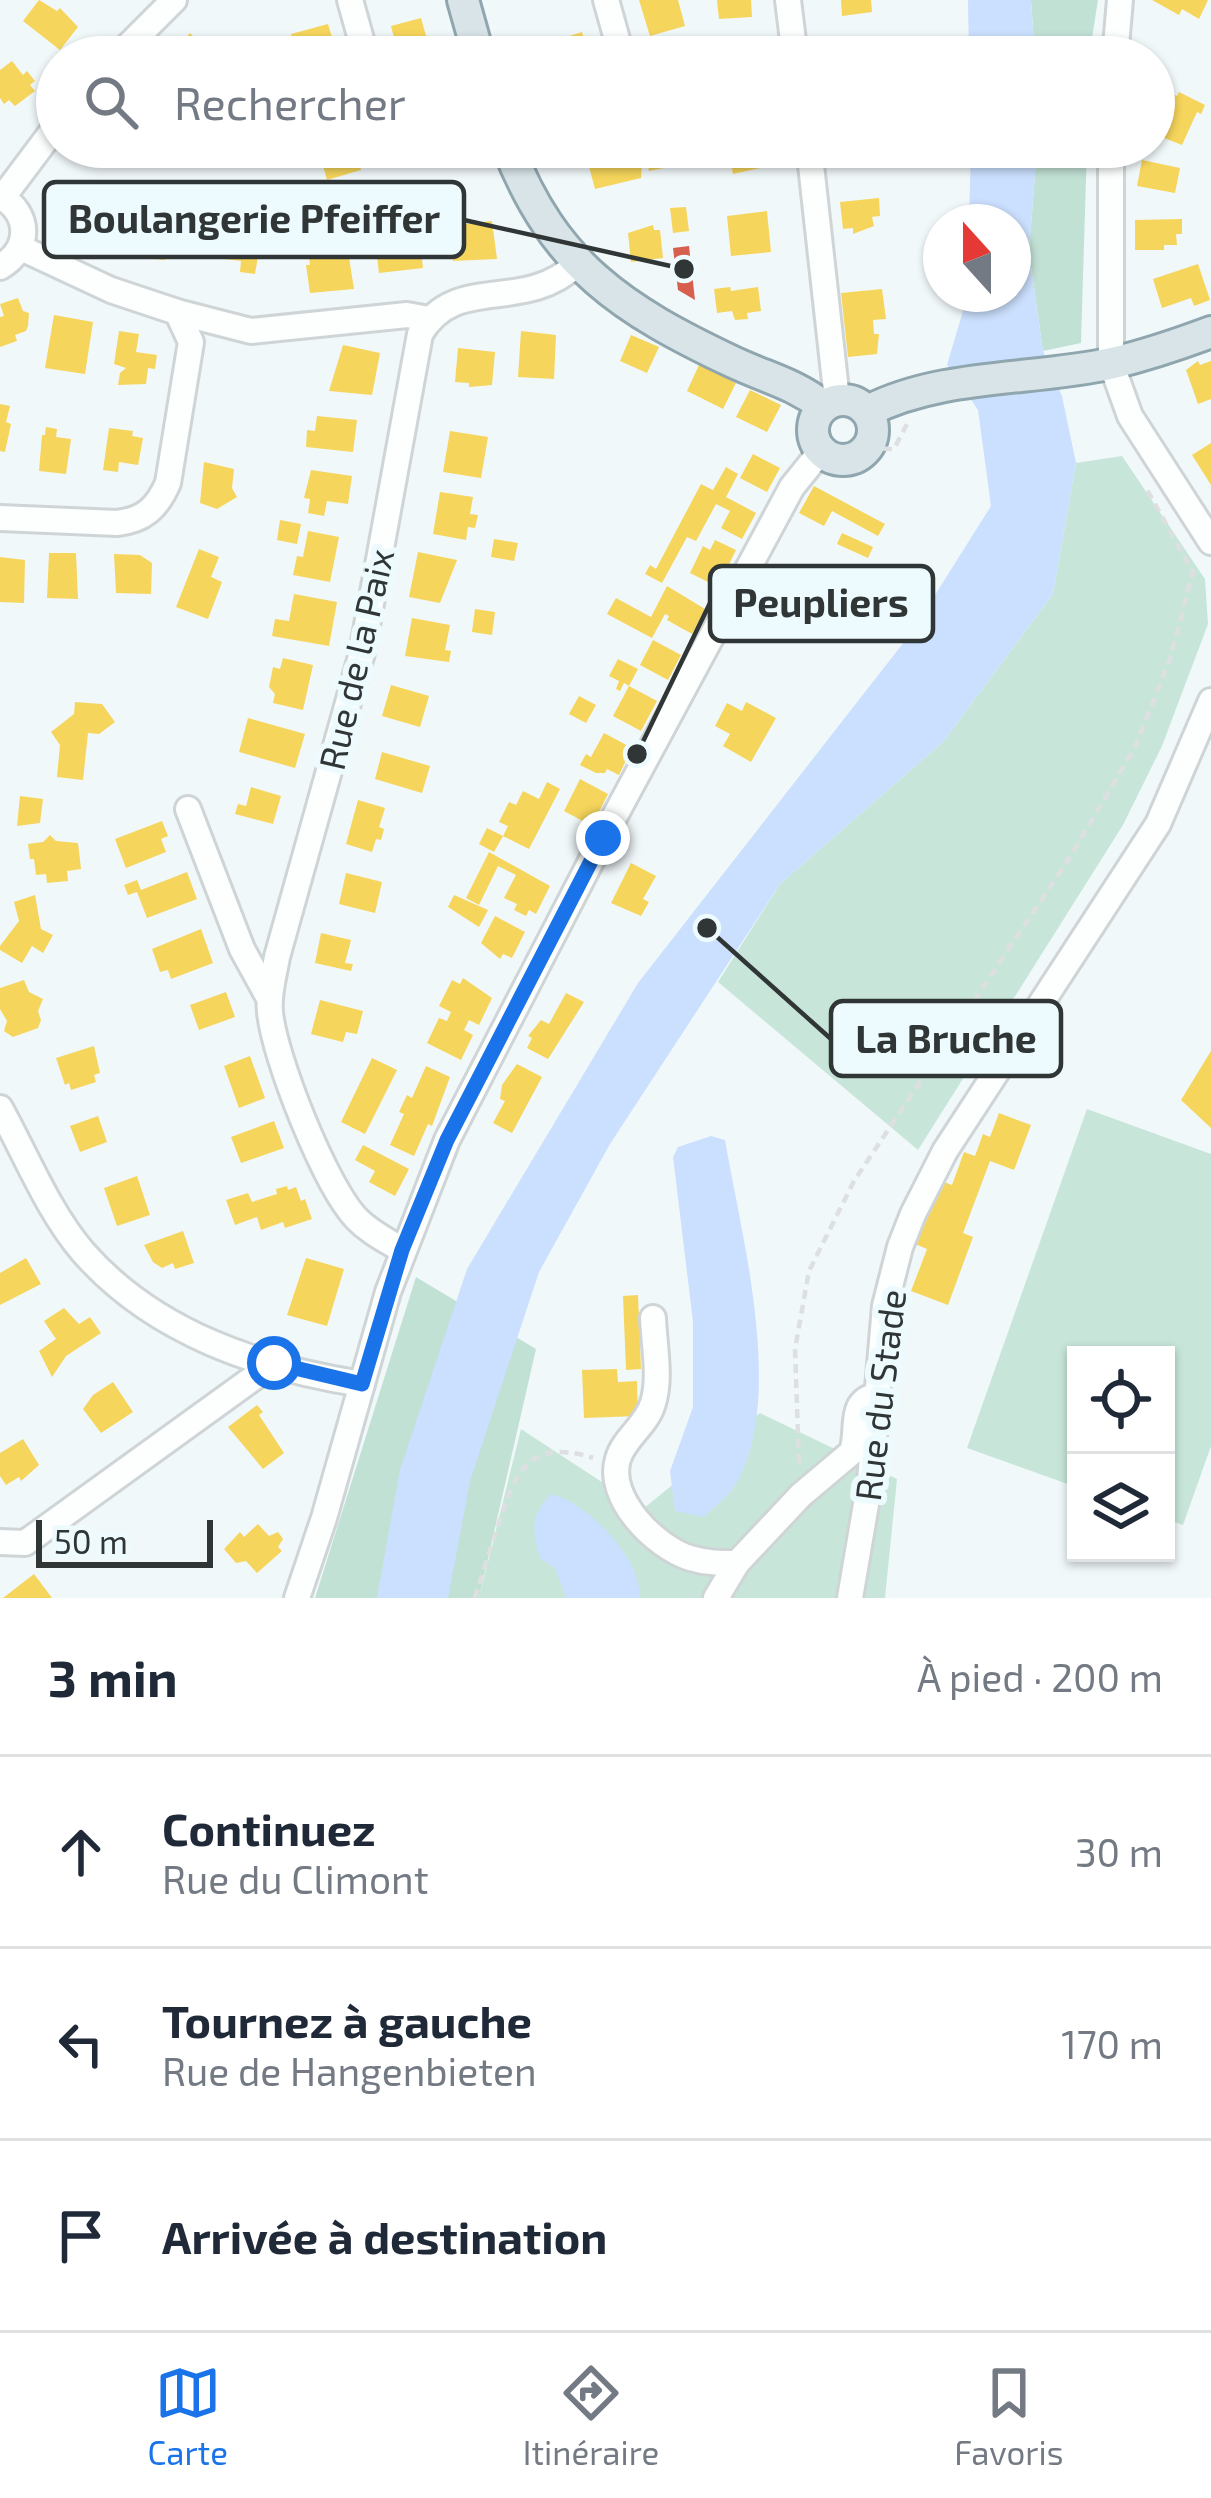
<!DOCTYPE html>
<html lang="fr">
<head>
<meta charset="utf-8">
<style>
	body { margin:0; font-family:"Exo 2",sans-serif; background:#f6f6f7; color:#1f2937 }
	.controls { position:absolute; right:36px; bottom:36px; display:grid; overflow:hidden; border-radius:0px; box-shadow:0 3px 9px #0004 }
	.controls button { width:108px; height:108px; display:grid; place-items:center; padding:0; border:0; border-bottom:3px solid #e0e1e3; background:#fff; color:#1f2937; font:60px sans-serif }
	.compass { position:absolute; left:923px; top:204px; width:108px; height:108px; border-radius:50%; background:#fff; box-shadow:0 3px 9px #0004; rotate:339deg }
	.scale { position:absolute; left:36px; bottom:30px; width:177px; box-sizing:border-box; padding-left:12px; border:6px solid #303536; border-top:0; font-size:33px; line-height:42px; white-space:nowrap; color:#303536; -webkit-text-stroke:9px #edfbfe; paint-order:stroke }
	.stop { position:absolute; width:36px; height:36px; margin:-27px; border:9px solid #1a73e8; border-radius:50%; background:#fff }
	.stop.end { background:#1a73e8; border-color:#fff; box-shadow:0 3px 12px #0008 }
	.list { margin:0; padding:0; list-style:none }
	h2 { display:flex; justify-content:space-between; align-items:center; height:156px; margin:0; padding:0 48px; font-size:51px }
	h2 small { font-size:39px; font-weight:400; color:#747a83 }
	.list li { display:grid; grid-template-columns:78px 1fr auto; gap:36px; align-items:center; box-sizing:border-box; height:192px; padding:0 48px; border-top:3px solid #e0e1e3 }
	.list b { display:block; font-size:45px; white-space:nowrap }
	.list p { margin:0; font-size:39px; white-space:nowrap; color:#747a83 }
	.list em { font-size:39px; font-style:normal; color:#747a83 }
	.icon { flex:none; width:66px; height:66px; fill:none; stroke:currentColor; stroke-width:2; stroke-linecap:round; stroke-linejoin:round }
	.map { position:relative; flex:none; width:1211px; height:1598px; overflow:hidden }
	.search { position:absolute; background:#fff; box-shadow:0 3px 9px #0004; left:36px; right:36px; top:36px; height:132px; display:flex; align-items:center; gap:30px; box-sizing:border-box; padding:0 42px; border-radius:66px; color:#747a83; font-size:45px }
	.sheet { height:732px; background:#fff }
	nav { display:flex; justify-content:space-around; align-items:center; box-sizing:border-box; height:168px; border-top:3px solid #e0e1e3; background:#fff; font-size:33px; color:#747a83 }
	nav a { display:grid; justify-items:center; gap:6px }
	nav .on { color:#1a73e8 }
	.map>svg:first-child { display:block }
</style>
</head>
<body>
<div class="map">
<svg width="1211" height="1598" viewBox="0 0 1211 1598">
	<rect width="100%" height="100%" fill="#f1f8fa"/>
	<g fill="#c7e6d9">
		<polygon points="1122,456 1205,579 1208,624 1162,746 1123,825 918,1150 718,982 780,884 943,742 1053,594 1076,463"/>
		<polygon points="1087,1109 1211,1154 1211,1446 1183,1525 1166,1519 1166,1355 1076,1355 1076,1487 967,1448"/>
		<polygon points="760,1413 897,1479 885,1598 479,1598 521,1429 643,1509"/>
	</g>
	<g fill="#c2e1d5">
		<polygon points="1031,0 1098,0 1089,57 1035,57"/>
		<polygon points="1037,147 1087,147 1081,343 1043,351 1029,252"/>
		<polygon points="416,1277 536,1349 479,1598 315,1598"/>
	</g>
	<g fill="#cbe0fe">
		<polygon points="968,0 1031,0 1035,57 969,57"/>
		<polygon points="971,147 1037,147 1029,252 1043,351 1062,396 1076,463 1053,594 943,742 780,884 610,1144 539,1272 470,1481 448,1598 377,1598 400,1470 467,1269 638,983 911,633 991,506 978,410 947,365 968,294 1013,294 1013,222 969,222"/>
		<path d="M 711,1136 L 725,1140 C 741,1234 786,1398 736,1484 C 729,1496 714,1507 704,1517 L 675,1511 L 670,1471 L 693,1407 L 693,1322 L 673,1157 L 678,1147 Z"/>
		<path d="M 551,1494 C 588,1503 641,1558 640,1598 L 566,1598 L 555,1568 L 540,1558 C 532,1530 530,1516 551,1494 Z"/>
	</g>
	<g fill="#f6d55c">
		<polygon points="39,0 57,11 60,8 78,27 60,50 23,21"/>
		<polygon points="639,0 678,0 685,26 650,36"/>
		<polygon points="717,0 751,0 752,17 719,19"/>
		<polygon points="841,0 871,0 872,12 842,16"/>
		<polygon points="1152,0 1208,0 1199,19 1182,9 1179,15"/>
		<polygon points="421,18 432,57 399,57 391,26"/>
		<polygon points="328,24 336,51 297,57 291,34"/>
		<polygon points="582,32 590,57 540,57 537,46"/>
		<polygon points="190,33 213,57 164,57 170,49 175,52"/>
		<polygon points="12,61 23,75 27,71 35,81 30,85 35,91 15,106 9,100 4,104 0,98 0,70"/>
		<polygon points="1162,89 1177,96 1179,92 1205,105 1201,114 1197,112 1182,145 1154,134 1154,105"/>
		<polygon points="187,147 225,147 223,164 185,159"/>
		<polygon points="333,147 354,147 361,170 327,180 319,151"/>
		<polygon points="415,147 463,147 463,148 419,161"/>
		<polygon points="669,147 674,166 649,171 644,149"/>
		<polygon points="727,147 765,147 770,166 733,174"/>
		<polygon points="627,153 630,165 642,162 641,178 595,189 588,163"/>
		<polygon points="1142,160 1180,168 1175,193 1137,186"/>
		<polygon points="879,198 880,216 872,217 874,226 853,234 853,228 843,229 840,202"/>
		<polygon points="686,207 689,231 673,233 670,208"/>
		<polygon points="767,211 771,252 731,256 727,216"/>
		<polygon points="464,213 465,224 492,221 497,259 453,261 447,215"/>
		<polygon points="140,215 175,223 172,249 166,247 165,260 124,256 127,234 138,236"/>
		<polygon points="241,217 271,221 266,257 258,256 255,274 240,272 241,261 225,259 228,237 231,238 232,226 240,227"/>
		<polygon points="1182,219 1182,234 1176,234 1177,245 1164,245 1164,250 1135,250 1135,220"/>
		<polygon points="418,225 423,268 379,273 374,231"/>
		<polygon points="653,225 654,230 660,230 663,258 631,262 628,233"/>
		<polygon points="348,251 354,289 310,293 306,265 310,265 309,257"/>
		<polygon points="1198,264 1210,300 1194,306 1191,298 1162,308 1153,279"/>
		<polygon points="730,287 731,291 758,287 761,311 747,313 748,319 735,320 732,311 717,313 714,289"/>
		<polygon points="882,289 886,319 873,320 874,334 879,334 877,354 848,357 841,293"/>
		<polygon points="18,298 23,311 29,313 28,326 26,331 15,335 17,341 0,347 0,317 4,316 0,304"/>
		<polygon points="54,315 93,322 85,374 45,368"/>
		<polygon points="119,331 139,334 136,352 157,355 155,369 148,368 146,384 118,385 120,373 126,368 114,364"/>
		<polygon points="521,331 556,335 554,379 518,377"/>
		<polygon points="631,335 659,347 647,373 620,361"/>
		<polygon points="343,345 380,353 372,395 329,391"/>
		<polygon points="458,348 495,352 492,385 469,387 469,383 455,382"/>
		<polygon points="1198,361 1200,365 1211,361 1211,399 1198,404 1186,370"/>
		<polygon points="699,365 736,383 723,409 687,391"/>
		<polygon points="750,390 781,405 767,432 736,417"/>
		<polygon points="0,404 10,406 6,422 11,424 5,452 0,451"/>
		<polygon points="317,416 357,420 353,452 306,447 307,430 315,431"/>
		<polygon points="46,427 57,429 56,437 71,439 66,474 39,471 42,435 45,435"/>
		<polygon points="109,428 133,431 132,436 143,438 138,465 119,462 118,472 103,470"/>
		<polygon points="450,431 488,437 481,478 443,472"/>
		<polygon points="1211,443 1211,485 1192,455"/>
		<polygon points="753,454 780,468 767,492 740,478"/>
		<polygon points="204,462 234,469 232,488 237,497 217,509 200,503"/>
		<polygon points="726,467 738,474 726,497 756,513 742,539 721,528 730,511 716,504 696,541 687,537 662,583 645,574 650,565 656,569 701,484 713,490"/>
		<polygon points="311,470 352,476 348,504 327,501 324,516 308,513 310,499 304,498"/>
		<polygon points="814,486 885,524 878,536 832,511 824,526 799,513"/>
		<polygon points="440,492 473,497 470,514 478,515 475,528 468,527 466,540 433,534"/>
		<polygon points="280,520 301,524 297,544 277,540"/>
		<polygon points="308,531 339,537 330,582 293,575 297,556 303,557"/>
		<polygon points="842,533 873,547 868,558 837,544"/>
		<polygon points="494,539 518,543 514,561 491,557"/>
		<polygon points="715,540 736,550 718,587 690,573 703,546 710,550"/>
		<polygon points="199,549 219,557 211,577 222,582 208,619 176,607"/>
		<polygon points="418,552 457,560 440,603 409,597"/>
		<polygon points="49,553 76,553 78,599 47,598"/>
		<polygon points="114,554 140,555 152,563 151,594 116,593"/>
		<polygon points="0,557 25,560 24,603 0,602"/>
		<polygon points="667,586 705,609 692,634 667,620 669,616 665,614 652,638 607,614 616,598 651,617"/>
		<polygon points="294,594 337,602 329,646 272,636 275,619 289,621"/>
		<polygon points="475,609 495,612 492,635 472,632"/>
		<polygon points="412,618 450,625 445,650 451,651 449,662 405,656"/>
		<polygon points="653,640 681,655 668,680 640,665"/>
		<polygon points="283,658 313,665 303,710 273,703 275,694 269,687 273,667 280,669"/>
		<polygon points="618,659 638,669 629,686 624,683 620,691 616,689 619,681 609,676"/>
		<polygon points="391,685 429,696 420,727 382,716"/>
		<polygon points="629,686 657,701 641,731 613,716"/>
		<polygon points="579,696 596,705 586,723 569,714"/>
		<polygon points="75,702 102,704 115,722 99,734 88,733 83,780 57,777 60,745 51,732 74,714"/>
		<polygon points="746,702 776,718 751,762 723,746 730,734 715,726 727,703 742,711"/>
		<polygon points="248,718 305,734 295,768 239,752"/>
		<polygon points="604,733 632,748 619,775 607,769 605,773 596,773 580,765 586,754 591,757"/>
		<polygon points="382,752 430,766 422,793 375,779"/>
		<polygon points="580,779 608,794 592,826 564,811"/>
		<polygon points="547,782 560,789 529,849 503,836 494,852 479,844 487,828 503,836 508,826 499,822 509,802 516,805 523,791 539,799"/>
		<polygon points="251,787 281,796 273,824 235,814 238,804 246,806"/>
		<polygon points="20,796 43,799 40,823 17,826"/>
		<polygon points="358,800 385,808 379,827 384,829 381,840 376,839 372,852 346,844"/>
		<polygon points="162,821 168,836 161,839 166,852 126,868 115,839"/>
		<polygon points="50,835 56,841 78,843 81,869 67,871 68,881 47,883 46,874 36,875 34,859 30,859 28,844 43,842"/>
		<polygon points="489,852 550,886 536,914 529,910 526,916 514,910 517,904 504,898 516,875 498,866 479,905 466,898"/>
		<polygon points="631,863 656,876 643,899 649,902 641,916 611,903"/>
		<polygon points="187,872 197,899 147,918 137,892 128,895 124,885 137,880 141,890"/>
		<polygon points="346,873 382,882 375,913 339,904"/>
		<polygon points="35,895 41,929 53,935 43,953 32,946 22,963 0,950 0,946 19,921 14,902"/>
		<polygon points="454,895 488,910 479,927 448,907"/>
		<polygon points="495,916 525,932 512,958 503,954 500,959 481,943"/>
		<polygon points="201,929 213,963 171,979 168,970 160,972 152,949"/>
		<polygon points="321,933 351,940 345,963 353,964 351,971 315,963"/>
		<polygon points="463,978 492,998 479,1025 469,1020 464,1030 473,1035 461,1060 427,1043 439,1018 447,1021 451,1012 439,1006 452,980 460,984"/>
		<polygon points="24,980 29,992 43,999 38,1011 41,1020 38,1028 13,1037 4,1031 7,1021 0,1009 0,988"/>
		<polygon points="226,992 235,1017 199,1030 190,1005"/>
		<polygon points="566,993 584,1002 548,1059 527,1048 532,1038 528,1036 541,1020 549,1024"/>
		<polygon points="320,1000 363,1011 357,1034 346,1032 343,1042 311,1034"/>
		<polygon points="94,1046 100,1073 94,1075 96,1082 71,1090 69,1083 65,1085 56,1058"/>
		<polygon points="1211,1051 1211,1128 1181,1100"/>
		<polygon points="250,1056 265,1098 239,1108 224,1066"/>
		<polygon points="372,1058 397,1070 365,1134 341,1122"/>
		<polygon points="517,1064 542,1077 512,1133 493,1123 505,1101 500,1099 502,1085"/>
		<polygon points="426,1066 450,1077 432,1126 428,1124 414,1156 390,1145 404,1114 399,1112 407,1095 412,1098"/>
		<polygon points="999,1113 1031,1125 1014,1170 990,1161 963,1233 973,1237 948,1305 911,1291 927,1249 915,1244 939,1180 952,1185 964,1152 975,1156 983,1134 990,1137"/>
		<polygon points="98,1116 107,1142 80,1152 70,1126"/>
		<polygon points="274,1121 284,1148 241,1163 231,1137"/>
		<polygon points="363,1145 409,1169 395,1196 369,1182 375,1171 355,1160"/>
		<polygon points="137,1176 150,1215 117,1226 104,1188"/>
		<polygon points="287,1186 288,1190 296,1187 301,1201 305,1199 312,1219 285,1228 283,1222 261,1230 257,1217 235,1225 226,1200 248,1193 252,1202 277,1194 276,1189"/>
		<polygon points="183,1231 194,1263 175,1269 173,1263 162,1268 153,1262 144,1245"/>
		<polygon points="26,1258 41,1284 0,1305 0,1273"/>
		<polygon points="306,1258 344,1269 327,1326 287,1315"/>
		<polygon points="638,1295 641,1369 626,1370 623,1296"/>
		<polygon points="64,1308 79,1324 90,1317 101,1333 66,1356 52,1377 39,1351 56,1339 44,1321"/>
		<polygon points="617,1369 618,1382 637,1381 638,1416 584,1418 582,1370"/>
		<polygon points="113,1382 133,1412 101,1433 83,1409 93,1395"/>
		<polygon points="257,1405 263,1412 259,1415 284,1453 263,1469 228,1427"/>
		<polygon points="23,1439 39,1465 21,1481 19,1477 6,1485 0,1476 0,1453"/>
		<polygon points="258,1524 269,1536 278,1532 283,1539 278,1547 282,1551 257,1573 246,1561 236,1563 224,1549 240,1532 244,1537"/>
		<polygon points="34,1574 52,1598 3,1598"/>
	</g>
	<polygon fill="#d6604d" points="689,246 695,300 678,290 673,248"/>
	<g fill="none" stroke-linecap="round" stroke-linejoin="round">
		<g stroke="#cfd5d6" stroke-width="30">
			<g id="minor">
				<polyline points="350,0 366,57"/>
				<polyline points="606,0 622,57"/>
				<polyline points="788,0 795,57"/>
				<polyline points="117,57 174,0"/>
				<polyline points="1115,57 1120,0"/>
				<polyline points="809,147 837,400"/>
				<polyline points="1111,147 1111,363 1130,416 1211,542"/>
				<path d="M 0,196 C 31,214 31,249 0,267"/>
				<polyline points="3,197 57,125"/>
				<polyline points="177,312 251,331 407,315 429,319"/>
				<path d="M 0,518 L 117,523 C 144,520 157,508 168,483 L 191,342 L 177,312 L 111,290 L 21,248"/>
				<polyline points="188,809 242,949 269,998"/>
				<path d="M 0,1108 C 26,1155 48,1211 83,1252 C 154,1333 259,1368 362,1384"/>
				<path d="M 402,1250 C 386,1240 369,1232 356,1218 C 325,1185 274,1057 270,1012 C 268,994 274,975 277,957 L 362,653 L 420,334 C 456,272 522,315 577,264"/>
				<path d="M 653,1318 C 654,1345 661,1378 653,1403 C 647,1425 624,1438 618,1459 C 606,1498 655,1547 690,1558 C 706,1563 721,1563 737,1563"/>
				<polyline points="0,1542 25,1543 274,1363"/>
				<polyline points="297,1598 324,1518 388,1292 447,1140 603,838 792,487 821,451"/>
				<path d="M 716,1598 L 737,1563 L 801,1495 L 852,1452 C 860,1428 847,1401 878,1395"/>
				<polyline points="850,1598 870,1481 885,1306 900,1247 913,1214 945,1151 1158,824 1211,701"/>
			</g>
		</g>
		<g stroke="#90a6ae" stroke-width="36">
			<g id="major">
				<polyline points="463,0 479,57"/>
				<path d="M 508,147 C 554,266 623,310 733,362 C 767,378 793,383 823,406"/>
				<circle cx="843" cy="430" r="30"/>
				<path d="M 868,411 C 942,373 1033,381 1113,363 C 1146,355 1179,344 1211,332"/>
			</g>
		</g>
		<g stroke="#dddfe0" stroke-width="4.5" stroke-dasharray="9 6" stroke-linecap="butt">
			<polyline points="868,448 894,449 907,424"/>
			<polyline points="799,1463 795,1349 809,1271 854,1181 1070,857 1135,747 1170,659 1193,572 1146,488"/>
			<path d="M 475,1598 C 482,1574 490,1550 498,1526 C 515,1473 528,1437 593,1458"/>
		</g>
		<use href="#minor" stroke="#fdfefe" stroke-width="24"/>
		<use href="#major" stroke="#d8e4e8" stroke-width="30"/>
	</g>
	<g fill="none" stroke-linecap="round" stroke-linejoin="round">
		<polyline stroke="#1a73e8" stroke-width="15" points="274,1363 362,1384 402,1250 447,1140 603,838"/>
	</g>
	<g text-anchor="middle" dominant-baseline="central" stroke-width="12" stroke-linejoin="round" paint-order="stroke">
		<g font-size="36" fill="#303536" stroke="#edfbfe">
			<text transform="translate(355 659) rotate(-77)">Rue de la Paix</text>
			<text transform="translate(879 1395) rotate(-83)">Rue du Stade</text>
		</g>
	</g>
	<path fill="none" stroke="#303536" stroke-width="4.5" d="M684 269L464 220M637 754L710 603M707 928L831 1039"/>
	<g fill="#303536" stroke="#edfbfe" stroke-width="4.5">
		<circle cx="684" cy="269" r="12"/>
		<circle cx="637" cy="754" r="12"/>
		<circle cx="707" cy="928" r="12"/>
	</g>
	<g fill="#edfbfe" stroke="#303536" stroke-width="4.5">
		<rect x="44" y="182" width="420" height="75" rx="12"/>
		<rect x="710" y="566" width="223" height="75" rx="12"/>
		<rect x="831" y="1001" width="230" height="75" rx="12"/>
	</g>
	<g font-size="39" text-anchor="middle" font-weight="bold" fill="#303536">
		<text x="254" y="233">Boulangerie Pfeiffer</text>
		<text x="821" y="617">Peupliers</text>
		<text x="946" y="1053">La Bruche</text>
	</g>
</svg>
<div class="controls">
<button><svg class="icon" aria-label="locate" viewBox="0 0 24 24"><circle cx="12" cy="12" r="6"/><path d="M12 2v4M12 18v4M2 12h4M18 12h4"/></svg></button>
<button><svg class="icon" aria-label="layers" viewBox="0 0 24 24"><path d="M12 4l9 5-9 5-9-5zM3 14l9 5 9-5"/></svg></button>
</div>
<svg class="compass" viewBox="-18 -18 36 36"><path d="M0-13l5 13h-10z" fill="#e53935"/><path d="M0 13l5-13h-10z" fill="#747a83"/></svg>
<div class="scale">50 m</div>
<div class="stop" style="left:274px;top:1363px"></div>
<div class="stop end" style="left:603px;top:838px"></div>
<div class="search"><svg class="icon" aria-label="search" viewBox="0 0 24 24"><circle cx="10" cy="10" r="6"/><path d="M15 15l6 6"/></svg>Rechercher</div>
</div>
<section class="sheet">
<h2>3 min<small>À pied · 200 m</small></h2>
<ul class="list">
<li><svg class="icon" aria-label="ahead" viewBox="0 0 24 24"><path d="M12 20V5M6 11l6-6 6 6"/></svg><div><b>Continuez</b><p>Rue du Climont</p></div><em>30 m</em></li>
<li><svg class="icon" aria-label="left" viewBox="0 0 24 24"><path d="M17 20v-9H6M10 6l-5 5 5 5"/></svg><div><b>Tournez à gauche</b><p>Rue de Hangenbieten</p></div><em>170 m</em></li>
<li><svg class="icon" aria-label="arrive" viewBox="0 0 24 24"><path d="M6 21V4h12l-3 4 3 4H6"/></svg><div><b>Arrivée à destination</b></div></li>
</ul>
</section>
<nav>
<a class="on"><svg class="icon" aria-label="map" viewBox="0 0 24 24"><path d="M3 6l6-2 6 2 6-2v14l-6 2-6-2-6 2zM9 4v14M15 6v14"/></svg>Carte</a>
<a><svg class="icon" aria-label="directions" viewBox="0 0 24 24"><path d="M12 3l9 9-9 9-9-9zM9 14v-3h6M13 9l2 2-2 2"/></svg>Itinéraire</a>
<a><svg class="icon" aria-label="saved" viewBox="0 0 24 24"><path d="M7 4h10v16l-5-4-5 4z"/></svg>Favoris</a>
</nav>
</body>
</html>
